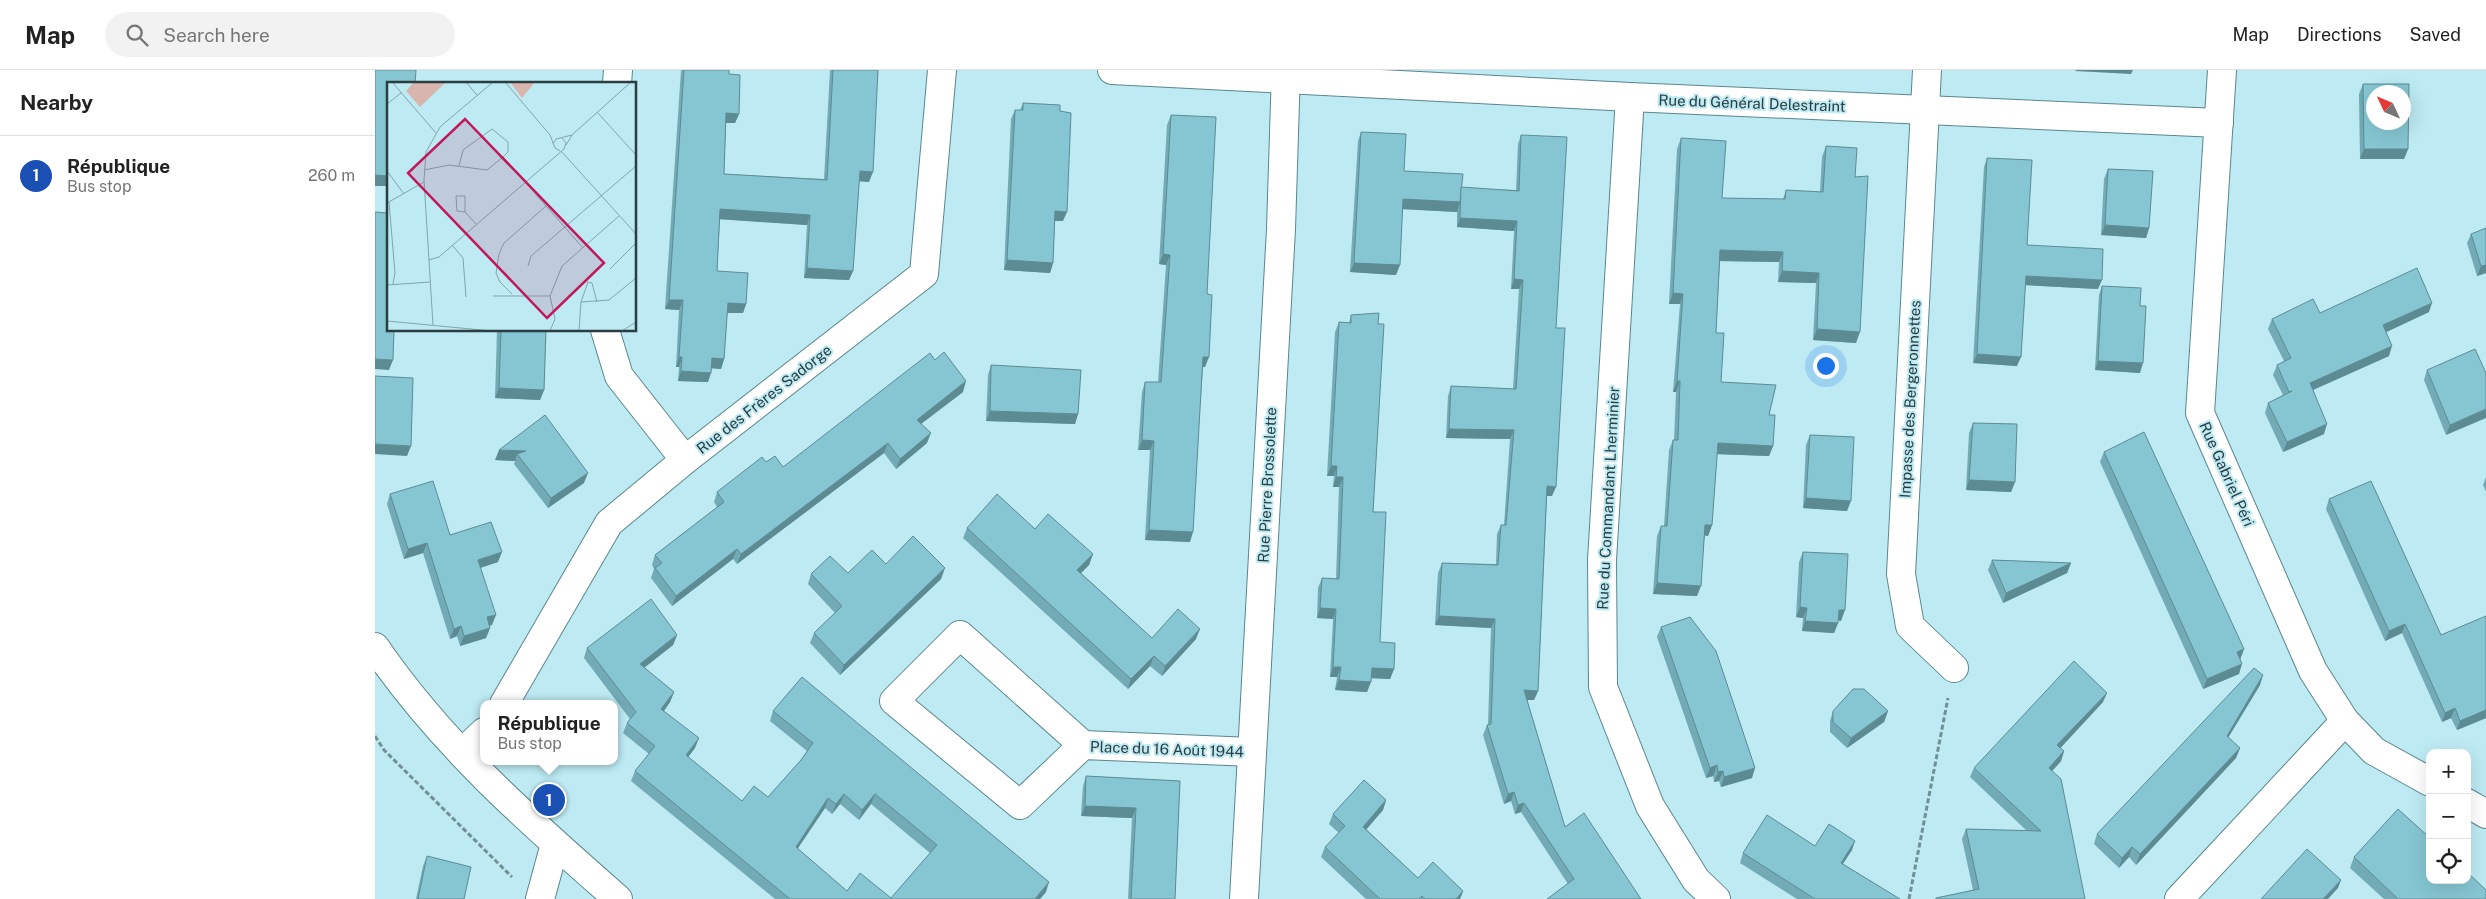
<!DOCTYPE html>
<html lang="en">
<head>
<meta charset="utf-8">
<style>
	body { margin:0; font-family:"Public Sans",sans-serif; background:#f2f2f2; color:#222 }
	.controls { position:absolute; right:15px; bottom:15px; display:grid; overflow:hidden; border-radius:10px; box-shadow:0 5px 20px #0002 }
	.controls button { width:45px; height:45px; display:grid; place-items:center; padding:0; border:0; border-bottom:1px solid #e0e0e0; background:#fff; color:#222; font:25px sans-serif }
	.compass { position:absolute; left:1991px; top:15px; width:45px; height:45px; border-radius:50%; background:#fff; box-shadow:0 5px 20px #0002; rotate:314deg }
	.you { position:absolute; left:1450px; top:295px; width:18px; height:18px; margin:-12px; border:4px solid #fff; border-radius:50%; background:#1a73e8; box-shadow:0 0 0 8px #1a73e833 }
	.badge { display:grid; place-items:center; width:32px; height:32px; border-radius:50%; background:#ea580c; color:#fff; font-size:16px; font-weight:700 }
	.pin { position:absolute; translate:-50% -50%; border:2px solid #fff; box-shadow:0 1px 5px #0006 }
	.popup { position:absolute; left:105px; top:630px; width:138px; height:65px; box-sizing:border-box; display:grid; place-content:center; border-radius:10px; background:#fff; filter:drop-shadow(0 1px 4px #0005); font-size:16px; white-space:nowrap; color:#767676 }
	.popup b { font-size:19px; color:#222 }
	.popup::after { content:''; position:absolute; left:50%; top:100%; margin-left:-10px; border:10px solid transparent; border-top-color:#fff }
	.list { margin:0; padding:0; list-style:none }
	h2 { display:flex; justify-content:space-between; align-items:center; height:65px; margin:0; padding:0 20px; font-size:21px }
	h2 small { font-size:16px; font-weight:400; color:#767676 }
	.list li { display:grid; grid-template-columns:32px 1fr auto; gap:15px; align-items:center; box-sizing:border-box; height:80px; padding:0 20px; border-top:1px solid #e0e0e0 }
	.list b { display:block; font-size:19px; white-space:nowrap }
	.list p { margin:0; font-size:16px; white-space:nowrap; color:#767676 }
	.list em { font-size:16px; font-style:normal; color:#767676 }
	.icon { flex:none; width:28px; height:28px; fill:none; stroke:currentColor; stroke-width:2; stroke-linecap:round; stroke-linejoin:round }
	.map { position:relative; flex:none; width:2111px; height:829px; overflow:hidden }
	header { display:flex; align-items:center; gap:30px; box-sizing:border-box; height:70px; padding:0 25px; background:#fff; border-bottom:1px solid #e0e0e0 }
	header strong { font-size:24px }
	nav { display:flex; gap:28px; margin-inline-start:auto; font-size:18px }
	.search { width:350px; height:45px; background:#f2f2f2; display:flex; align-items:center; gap:12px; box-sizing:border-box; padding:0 18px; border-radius:28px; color:#767676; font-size:19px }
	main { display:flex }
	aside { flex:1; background:#fff }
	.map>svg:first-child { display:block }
</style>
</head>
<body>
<header>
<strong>Map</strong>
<div class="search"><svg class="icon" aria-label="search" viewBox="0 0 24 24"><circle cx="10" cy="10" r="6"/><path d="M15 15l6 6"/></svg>Search here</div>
<nav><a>Map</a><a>Directions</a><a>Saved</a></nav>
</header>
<main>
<aside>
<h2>Nearby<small></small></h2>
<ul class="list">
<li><span class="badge" style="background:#1a4fb4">1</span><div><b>République</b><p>Bus stop</p></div><em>260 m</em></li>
</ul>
</aside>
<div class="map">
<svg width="2111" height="829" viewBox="0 0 2111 829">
	<rect width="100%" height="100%" fill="#bdeaf3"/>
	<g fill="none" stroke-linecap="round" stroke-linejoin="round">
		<g stroke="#5b868d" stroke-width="30">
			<g id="minor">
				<polyline points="737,0 1255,27 1844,53"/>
				<polyline points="1552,0 1526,504 1535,556 1579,598"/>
				<polyline points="1847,0 1825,343 1938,601 1970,651 1999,681 2055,712"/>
				<polyline points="242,14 243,0"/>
				<polyline points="1255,27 1227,490 1228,617 1275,736 1321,810 1341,829"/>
				<polyline points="230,260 244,306 310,390"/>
				<path d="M 0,577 C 66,674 155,752 243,829"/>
				<polyline points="129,634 234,453 310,390 549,204 567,0"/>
				<polyline points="708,675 585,565 519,631 645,735 708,675 877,682"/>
				<polyline points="87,683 109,662"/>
				<polyline points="2092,733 2111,744"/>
				<polyline points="165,829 180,774"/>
				<polyline points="869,829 906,159 911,0"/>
				<polyline points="1804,829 1970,651"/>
			</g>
		</g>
		<g stroke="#719096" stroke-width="3" stroke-dasharray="5 2.5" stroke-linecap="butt">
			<polyline points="0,666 9,680 137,807"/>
			<polyline points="1534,829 1573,628"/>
		</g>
		<use href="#minor" stroke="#fff" stroke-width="28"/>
	</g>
	<g fill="#72aab5" fill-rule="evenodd">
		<polygon points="306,0 354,0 354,4 364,44 360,53 351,53 349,104 449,109 455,0 503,0 494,112 484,111 478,201 474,210 429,208 432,155 345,149 342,201 371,234 368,243 352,243 349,289 346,299 336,298 333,312 303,311 304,297 301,297 304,240 290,239"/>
		<polygon points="1988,14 2033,79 2029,89 1985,89 1984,24"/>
		<polygon points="648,33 688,151 680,151 678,193 675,203 629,200 636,49 640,40 645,40"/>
		<polygon points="796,45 832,224 830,297 828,297 815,472 770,470 775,380 763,380 767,322 770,312 783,312 791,195 784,194 792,55"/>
		<polygon points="986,62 1029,101 1086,118 1141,120 1143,74 1146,65 1181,258 1177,426 1172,426 1163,621 1159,630 1152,630 1190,757 1266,829 1193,814 1146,742 1140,744 1136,731 1129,734 1108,665 1112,655 1113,655 1116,558 1060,555 1063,503 1067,493 1121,494 1122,464 1126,455 1129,455 1135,369 1071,368 1073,326 1076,316 1138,319 1144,219 1136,219 1139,161 1082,157 1082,139 1082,142 1028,139 1021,205 975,202 983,71"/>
		<polygon points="1306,68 1347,128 1408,129 1411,120 1445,122 1447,87 1451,76 1480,107 1481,273 1438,270 1441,213 1403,212 1404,192 1345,191 1341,263 1346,312 1394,345 1398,376 1394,386 1342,384 1337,455 1333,466 1330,465 1322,526 1278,524 1282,466 1286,456 1289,456 1294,380 1298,370 1299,370 1301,322 1298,322 1305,234 1294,234 1302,79"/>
		<polygon points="1612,88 1652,175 1723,219 1650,215 1642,296 1598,293 1609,97"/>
		<polygon points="1733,99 1774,158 1771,168 1726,165 1729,109"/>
		<polygon points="2096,164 2111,203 2102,206 2092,173"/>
		<polygon points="1727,216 1765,236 1765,303 1720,300 1724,225"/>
		<polygon points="2054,242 2011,262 2014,286 1938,320 1949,364 1908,382 1890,343 1893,333 1908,325 1898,305 1902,295 1909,291 1893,259 1897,249 1945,243"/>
		<polygon points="976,245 1003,254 998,442 1005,572 1019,599 1015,609 996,608 992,622 960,620 962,607 955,607 958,549 942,548 943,518 947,508 961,509 964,417 958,417 959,406 952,406 960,262 964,252 974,253"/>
		<polygon points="122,260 171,260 169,320 165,330 120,328"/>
		<polygon points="616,295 703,344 700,354 611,351 613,305"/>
		<polygon points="2052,300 2111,303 2071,365 2049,310"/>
		<polygon points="588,322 546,354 552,373 521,399 509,383 362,494 358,489 297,536 276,508 279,499 277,495 280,485 342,437 339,432 342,422 391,392 408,397"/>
		<polygon points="170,345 209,413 173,438 139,394 140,391 120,390"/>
		<polygon points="1598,353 1640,412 1636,422 1591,420 1594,363"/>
		<polygon points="1435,365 1472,441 1428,438 1431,375"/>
		<polygon points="1729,382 1869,579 1865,589 1864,604 1828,619 1725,392"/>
		<polygon points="2111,407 2111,422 2108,415"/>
		<polygon points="15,424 75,465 123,492 105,498 117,555 114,556 115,558 111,568 85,576 82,566 75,569 48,483 29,489 12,434"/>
		<polygon points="1954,429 2066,565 2111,546 2111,648 2082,660 2076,648 2067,652 2027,563 2010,571 1951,439"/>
		<polygon points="592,458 660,459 718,484 714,495 706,503 777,568 821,569 787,606 775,596 753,619 588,468"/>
		<polygon points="1428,482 1466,551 1463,550 1463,553 1459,563 1427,561 1428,548 1421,547 1424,492"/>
		<polygon points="1617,490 1696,493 1692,503 1628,533 1613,500"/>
		<polygon points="511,494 566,509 465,605 435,573 439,563 460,543 433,514 436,504 473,503"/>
		<polygon points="1286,557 1377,708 1346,717 1344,711 1339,712 1338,706 1331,708 1282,567"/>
		<path d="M 302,565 L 298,575 L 269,598 L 299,622 L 295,632 L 289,641 L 320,678 L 313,687 L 367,731 L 393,727 L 426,690 L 432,681 L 395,651 L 398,641 L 671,822 L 665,829 L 400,829 L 256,711 L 260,701 L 274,684 L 248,663 L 252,653 L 255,649 L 209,588 L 212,578 ZM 465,734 L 484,750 L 496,734 L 555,783 L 516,828 L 472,821 L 422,779 L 450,738 L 457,744 Z"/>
		<polygon points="1885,615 1853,668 1865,678 1861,688 1761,795 1754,787 1744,798 1719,774 1722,764"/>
		<polygon points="1728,632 1685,678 1689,681 1686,691 1677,701 1710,829 1560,829 1561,828 1598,820 1587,769 1591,759 1652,761 1595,707 1599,698"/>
		<polygon points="1458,641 1513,641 1509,652 1472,678 1455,662 1455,651"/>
		<polygon points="711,706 805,711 800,829 753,829 757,748 706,746 708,716"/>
		<polygon points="1011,730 1008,740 991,759 1043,808 1088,821 1085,829 991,829 946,787 950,777 964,763 954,754 958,744"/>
		<polygon points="1440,776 1477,780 1468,794 1525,829 1422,829 1365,793 1368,783"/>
		<polygon points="52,786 89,829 41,829 48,796"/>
		<polygon points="1979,787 2111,829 2009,829 1975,798"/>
	</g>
	<g fill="#5d8b93">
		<polygon points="1701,0 1758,0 1756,4 1700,1"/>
		<polygon points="351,43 364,44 360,53 348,53"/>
		<polygon points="1989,79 2033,79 2029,89 1985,89"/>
		<polygon points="485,101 498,102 494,112 481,111"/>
		<polygon points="0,105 14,106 14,116 0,116"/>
		<polygon points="1028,129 1085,132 1082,142 1025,139"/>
		<polygon points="345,139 435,145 432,155 342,149"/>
		<polygon points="680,141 692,142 688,151 676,151"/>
		<polygon points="1085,148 1142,151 1139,161 1082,157"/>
		<polygon points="1730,155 1774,158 1771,168 1726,165"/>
		<polygon points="1345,180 1408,182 1404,192 1341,191"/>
		<polygon points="788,184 795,185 791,195 784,194"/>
		<polygon points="632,190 678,193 675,203 629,200"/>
		<polygon points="979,193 1025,195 1021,205 975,202"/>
		<polygon points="2111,195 2111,203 2102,206 2106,196"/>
		<polygon points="432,198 478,201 474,210 429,208"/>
		<polygon points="1407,201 1444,203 1441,213 1403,212"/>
		<polygon points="1651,206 1727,210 1723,219 1648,215"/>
		<polygon points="1139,209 1148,210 1144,219 1136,219"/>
		<polygon points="1298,223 1308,224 1305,234 1294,234"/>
		<polygon points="294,230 308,230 304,240 290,239"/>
		<polygon points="353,233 371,234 368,243 350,243"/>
		<polygon points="2057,233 2054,242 2005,265 2008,255"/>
		<polygon points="1442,259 1485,262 1481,273 1438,270"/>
		<polygon points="2017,276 2014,286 1931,323 1935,313"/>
		<polygon points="1602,284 1646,287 1642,296 1598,293"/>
		<polygon points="304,287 307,287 304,297 301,297"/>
		<polygon points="828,287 834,287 830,297 825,297"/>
		<polygon points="337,288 349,289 346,299 333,298"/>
		<polygon points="0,289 18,290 14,300 0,299"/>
		<polygon points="1723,291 1768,293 1765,303 1720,300"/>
		<polygon points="306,301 336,303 333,312 303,311"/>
		<polygon points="591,311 588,322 538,360 542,350"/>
		<polygon points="1302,311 1305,311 1301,322 1298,322"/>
		<polygon points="124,318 169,320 165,330 120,328"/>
		<polygon points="2111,339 2111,348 2071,365 2075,355"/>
		<polygon points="615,341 703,344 700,354 611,351"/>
		<polygon points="1952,354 1949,364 1908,382 1912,372"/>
		<polygon points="1074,359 1139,360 1135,369 1071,368"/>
		<polygon points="556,363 552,373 521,399 525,389"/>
		<polygon points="767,370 779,371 775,380 763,380"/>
		<polygon points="513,373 509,383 362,494 366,484"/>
		<polygon points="1343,373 1398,376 1394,386 1339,384"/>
		<polygon points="0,374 36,376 32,386 0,384"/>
		<polygon points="124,380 151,381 142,384 140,391 120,390"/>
		<polygon points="956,396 962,396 959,406 952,406"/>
		<polygon points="213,403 209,413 173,438 176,428"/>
		<polygon points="961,407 968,407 964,417 958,417"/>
		<polygon points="1594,410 1640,412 1636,422 1591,420"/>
		<polygon points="1172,416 1181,417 1177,426 1169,426"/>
		<polygon points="1431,428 1476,431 1472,441 1428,438"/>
		<polygon points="1330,455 1337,455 1333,466 1326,465"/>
		<polygon points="774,460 818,462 815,472 770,470"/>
		<polygon points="52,473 48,483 29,489 33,479"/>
		<polygon points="362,479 358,489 297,536 301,526"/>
		<polygon points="127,482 123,492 99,500 103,490"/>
		<polygon points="718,484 714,495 699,510 702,500"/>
		<polygon points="1696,493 1692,503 1628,533 1631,523"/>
		<polygon points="570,498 566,509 465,605 469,595"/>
		<polygon points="1282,513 1326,516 1322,526 1278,524"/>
		<polygon points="1425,537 1432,538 1428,548 1421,547"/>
		<polygon points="945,538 961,539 958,549 942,548"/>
		<polygon points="1464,540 1470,540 1466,551 1460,550"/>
		<polygon points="121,545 117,555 108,557 112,547"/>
		<polygon points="1064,546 1120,549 1116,558 1060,555"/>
		<polygon points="1430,551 1463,553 1459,563 1427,561"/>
		<polygon points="2030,554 2027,563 2010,571 2014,561"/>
		<polygon points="86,556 82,566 75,569 79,559"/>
		<polygon points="115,558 111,568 85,576 89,566"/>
		<polygon points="825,559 821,569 787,606 790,596"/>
		<polygon points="302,565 298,575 261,604 265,594"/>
		<polygon points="1869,579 1865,590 1862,582"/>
		<polygon points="779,586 775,596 753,619 756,609"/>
		<polygon points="1867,594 1864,604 1828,619 1832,609"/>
		<polygon points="958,597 966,597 962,607 955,607"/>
		<polygon points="997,598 1019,599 1015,609 993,608"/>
		<polygon points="1888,605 1885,615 1848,676 1852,666"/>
		<polygon points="964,610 996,612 992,622 960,620"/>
		<polygon points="1149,620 1163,621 1159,630 1145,630"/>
		<polygon points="299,622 295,632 283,649 286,639"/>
		<polygon points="1732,623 1728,632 1679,685 1682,675"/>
		<polygon points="2080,638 2076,648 2067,652 2070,643"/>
		<polygon points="2111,640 2111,648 2082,660 2085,651"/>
		<polygon points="1513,641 1509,652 1472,678 1476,668"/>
		<polygon points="324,668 320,678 307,695 311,685"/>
		<polygon points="1865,678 1861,688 1761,795 1765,784"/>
		<polygon points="1689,681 1686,691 1671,708 1674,698"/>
		<polygon points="1342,695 1338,706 1331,708 1335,698"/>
		<polygon points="1380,698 1377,708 1346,717 1349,707"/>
		<polygon points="1348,701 1344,711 1339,712 1343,702"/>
		<polygon points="1139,722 1136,731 1129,734 1133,724"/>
		<polygon points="469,724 465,734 457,744 461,734"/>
		<polygon points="500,724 496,734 484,750 487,740"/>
		<polygon points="453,728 450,738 417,787 421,777"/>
		<polygon points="1011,730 1008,740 985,767 988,757"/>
		<polygon points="1149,733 1146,742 1140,744 1143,735"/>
		<polygon points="710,736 761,738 757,748 706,746"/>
		<polygon points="1480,771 1477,780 1462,802 1466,793"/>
		<polygon points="1757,777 1754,787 1744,798 1747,788"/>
		<polygon points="1966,810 1963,818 1953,829 1948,829"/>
		<polygon points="674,812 671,822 665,829 660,829"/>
		<polygon points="1088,821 1085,829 1081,829"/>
	</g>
	<g fill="#85c6d2" stroke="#5d8b93" fill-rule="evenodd">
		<polygon points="0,0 41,0 40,14 14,14 14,106 0,105"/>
		<polygon points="309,0 354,0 354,4 365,5 364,44 351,43 349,104 452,110 458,0 503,0 498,102 485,101 478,201 432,198 435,145 345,139 342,201 373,203 371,234 353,233 349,289 337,288 336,303 306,301 307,287 304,287 308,230 294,230"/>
		<path d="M 1988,14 L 2034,14 L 2033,79 L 1989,79 ZM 1998,22 L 2028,22 L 2028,52 L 1998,52 Z"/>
		<polygon points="648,33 685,35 685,41 696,43 692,142 680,141 678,193 632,190 640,40 648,40"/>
		<polygon points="796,45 841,47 832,224 837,225 834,287 828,287 818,462 774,460 779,371 767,370 770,312 786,312 795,185 788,184"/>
		<polygon points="986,62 1031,64 1029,101 1088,104 1085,132 1028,129 1025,195 979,193"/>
		<polygon points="1146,65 1192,67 1181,258 1190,258 1181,417 1172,416 1163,621 1149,620 1190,757 1209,743 1266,829 1172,829 1199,809 1149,733 1143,735 1139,722 1133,724 1112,655 1116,654 1120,549 1064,546 1067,493 1123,495 1126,455 1131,455 1139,360 1074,359 1076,316 1141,319 1148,210 1139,209 1142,151 1085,148 1086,117 1144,121"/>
		<polygon points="1306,68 1351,71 1347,128 1410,129 1411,120 1448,122 1451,76 1482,78 1480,107 1493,106 1485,262 1442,259 1444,203 1407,201 1408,182 1345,180 1341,263 1349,263 1346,312 1401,315 1394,345 1400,345 1398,376 1343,373 1337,455 1330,455 1326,516 1282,513 1286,456 1292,456 1298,370 1303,370 1305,311 1302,311 1308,224 1298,223"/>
		<polygon points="1612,88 1657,90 1652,175 1728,179 1727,210 1651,206 1646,287 1602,284"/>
		<polygon points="1733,99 1778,101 1774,158 1730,155"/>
		<polygon points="0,142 14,143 12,200 14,200 14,260 19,260 18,290 0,289"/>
		<polygon points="2111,158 2111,195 2106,196 2096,164"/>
		<polygon points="2042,198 2057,233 2008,255 2017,276 1935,313 1952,354 1912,372 1893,333 1917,321 1914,322 1902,295 1916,288 1897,249 1938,229 1945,243"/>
		<polygon points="1727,216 1766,218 1765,236 1771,236 1768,293 1723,291"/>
		<polygon points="1004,243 1003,254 1009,254 998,442 1011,442 1005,572 1020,573 1019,599 997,598 996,612 964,610 966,597 958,597 961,539 945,538 947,508 964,509 968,407 961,407 962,396 956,396 964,252 976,253 976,245"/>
		<polygon points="126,260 171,260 169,320 124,318"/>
		<polygon points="2100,279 2111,303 2111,339 2075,355 2052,300"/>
		<polygon points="569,282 591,311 542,350 556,363 525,389 513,373 366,484 362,479 301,526 280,498 287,493 280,485 349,432 342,422 387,387 391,392 400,386 408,397 555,283 560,290"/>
		<polygon points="616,295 706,300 703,344 615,341"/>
		<polygon points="0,306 38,308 36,376 0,374"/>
		<polygon points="170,345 213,403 176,428 142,384 151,381 124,380"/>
		<polygon points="1598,353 1642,354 1640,412 1594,410"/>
		<polygon points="1769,362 1869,579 1862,582 1867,594 1832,609 1729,382"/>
		<polygon points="1435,365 1479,367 1476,431 1431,428"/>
		<polygon points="58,411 75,465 116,452 127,482 103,490 121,545 112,547 115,558 89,566 86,556 79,559 52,473 33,479 15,424"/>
		<polygon points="1996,411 2066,565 2111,546 2111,640 2085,651 2080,638 2070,643 2030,554 2014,561 1954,429"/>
		<polygon points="622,424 660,459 673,444 718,484 702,500 777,568 803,539 825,559 790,596 779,586 756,609 592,458"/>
		<polygon points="538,466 570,498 469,595 439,563 467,536 436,504 455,486 473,503 497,480 511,494"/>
		<polygon points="1428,482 1473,484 1470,540 1464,540 1463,553 1430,551 1432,538 1425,537"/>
		<polygon points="1617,490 1696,493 1631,523"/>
		<path d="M 276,529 L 302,565 L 265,594 L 299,622 L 286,639 L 324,668 L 311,685 L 367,731 L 379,716 L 393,727 L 426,690 L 438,673 L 398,641 L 427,607 L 674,812 L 660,829 L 415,829 L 260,701 L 280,676 L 252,653 L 261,642 L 212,578 ZM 469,724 L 487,740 L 500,724 L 562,775 L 516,828 L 485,803 L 472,821 L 421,777 L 453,728 L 461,734 Z"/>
		<polygon points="1315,547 1341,581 1380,698 1349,707 1348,701 1343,702 1342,695 1335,698 1286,557"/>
		<polygon points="1699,591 1732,623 1682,675 1689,681 1674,698 1686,709 1710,829 1561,829 1561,828 1604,819 1591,759 1666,761 1599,698"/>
		<polygon points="1879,598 1888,605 1852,666 1865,678 1765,784 1757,777 1747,788 1722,764"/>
		<polygon points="1478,619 1489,619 1513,641 1476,668 1458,652 1458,641"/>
		<polygon points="711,706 805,711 800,829 756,829 761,738 710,736"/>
		<polygon points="989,710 1011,730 988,757 1043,808 1058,792 1088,821 1081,829 1050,829 1047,826 1044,829 1005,829 950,777 970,756 958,744"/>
		<polygon points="2023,739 2055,768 2055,810 2092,810 2092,802 2111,820 2111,829 2023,829 1979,787"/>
		<polygon points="1392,745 1440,776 1454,754 1480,771 1466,793 1525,829 1440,829 1368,783"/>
		<polygon points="1932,779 1966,810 1948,829 1886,829"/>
		<polygon points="52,786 96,797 89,829 43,829"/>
	</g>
	<g text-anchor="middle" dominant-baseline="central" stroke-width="4" stroke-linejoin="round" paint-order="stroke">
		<g font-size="15" fill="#2b3d40" stroke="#bdeaf3">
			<text transform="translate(1377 33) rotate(2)">Rue du Général Delestraint</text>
			<text transform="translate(389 329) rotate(-38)">Rue des Frères Sadorge</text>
			<text transform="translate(1535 329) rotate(-87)">Impasse des Bergeronnettes</text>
			<text transform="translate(1852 404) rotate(66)">Rue Gabriel Péri</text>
			<text transform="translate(892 415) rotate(-87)">Rue Pierre Brossolette</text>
			<text transform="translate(1233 428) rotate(-87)">Rue du Commandant Lherminier</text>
			<text transform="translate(792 679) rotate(2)">Place du 16 Août 1944</text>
		</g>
	</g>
	<g transform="translate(12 12)">
		<rect width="249" height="249" fill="#bdeaf3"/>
		<path d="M 27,0 L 59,0 L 33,25 L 19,9 Z" fill="#d8b6ad"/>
		<path d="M 123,0 L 148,0 L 135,16 Z" fill="#d8b6ad"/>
		<path fill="none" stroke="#83a5ab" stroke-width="1" d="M 5,0 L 49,51M 79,0 L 90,13M 118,0 L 163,53 L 168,66 L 173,69M 0,22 L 14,11M 210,30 L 249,73M 166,62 L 169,57 L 185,53M 179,63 L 185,53 L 244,0M 174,69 L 249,152M 72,84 L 76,68 L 105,47 L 121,60 L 121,70 L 116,75M 37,88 L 62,83 L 100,88 L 116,75 L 196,166M 0,89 L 17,112M 2,120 L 8,191 L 6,202M 0,121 L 37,100M 78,130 L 78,114 L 69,114 L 70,129 L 78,130 L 89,142M 65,163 L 76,176 L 79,215M 42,178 L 52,175 L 177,67 L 179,61 L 175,56M 141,184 L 144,174 L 249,84M 223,187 L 249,161M 0,203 L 43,200M 125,212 L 113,200 L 109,191 L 112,172 L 117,161 L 159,124M 106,214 L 163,214M 194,220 L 201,200 L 205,201 L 210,220M 0,239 L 105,249M 46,243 L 37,98 L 39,70 L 53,45 L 106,0M 163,249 L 168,237 L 163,214 L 175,184 L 232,134M 192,249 L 194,220 L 222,218 L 249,196M 235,249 L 249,240"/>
		<path fill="#c2185b" fill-opacity="0.15" stroke="#c2185b" stroke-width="2.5" d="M 78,37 L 217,181 L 160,236 L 21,91 Z"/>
		<rect width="249" height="249" fill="none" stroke="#2b3d40" stroke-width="2.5"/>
	</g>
</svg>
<div class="controls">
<button>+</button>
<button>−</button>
<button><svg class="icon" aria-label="locate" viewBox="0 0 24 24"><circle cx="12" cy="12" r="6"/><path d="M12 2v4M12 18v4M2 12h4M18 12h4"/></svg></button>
</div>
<svg class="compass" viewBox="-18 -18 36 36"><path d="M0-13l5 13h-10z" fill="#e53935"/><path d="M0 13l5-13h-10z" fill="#767676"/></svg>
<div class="you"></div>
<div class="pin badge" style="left:174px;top:730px;background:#1a4fb4">1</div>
<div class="popup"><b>République</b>Bus stop</div>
</div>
</main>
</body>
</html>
